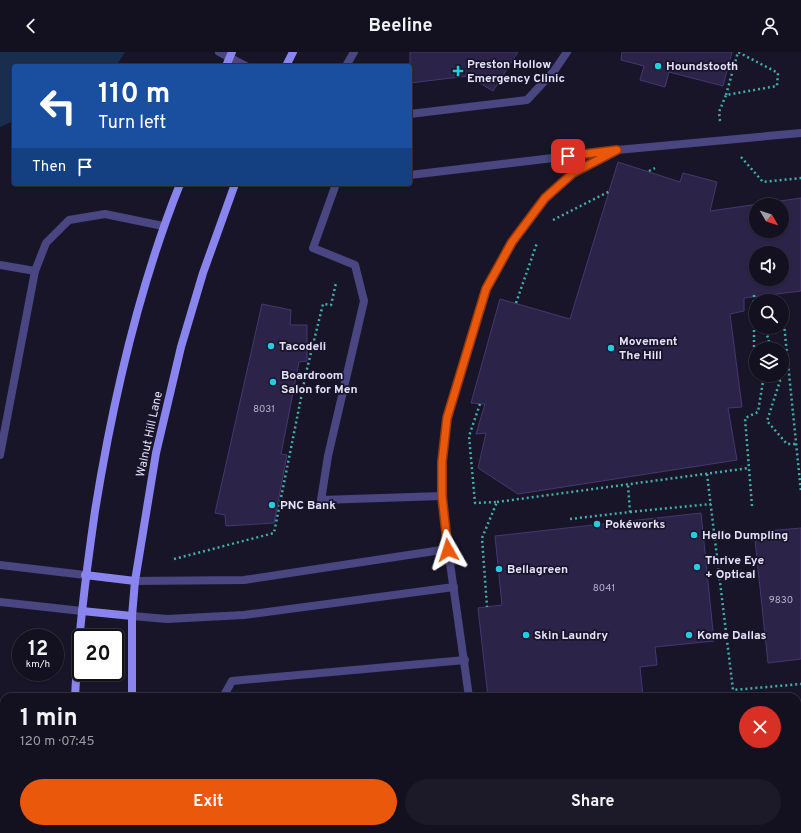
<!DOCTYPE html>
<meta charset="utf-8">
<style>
:root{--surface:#13101f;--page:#1c1928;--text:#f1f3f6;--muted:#9d9da4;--line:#32303d;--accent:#ea580c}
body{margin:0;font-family:Overpass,sans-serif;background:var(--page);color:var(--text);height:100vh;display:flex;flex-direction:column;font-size:15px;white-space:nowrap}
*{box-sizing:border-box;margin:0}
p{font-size:13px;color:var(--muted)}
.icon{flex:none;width:22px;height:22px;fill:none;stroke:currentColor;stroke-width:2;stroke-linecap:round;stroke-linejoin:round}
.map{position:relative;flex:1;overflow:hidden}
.drawer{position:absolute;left:0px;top:641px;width:801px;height:140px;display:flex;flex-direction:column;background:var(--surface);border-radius:12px 12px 0 0;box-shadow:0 1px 3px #0004,0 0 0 1px var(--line)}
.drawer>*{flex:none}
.hud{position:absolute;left:12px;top:12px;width:400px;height:122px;border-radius:4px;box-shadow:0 1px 3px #0004,0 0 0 1px var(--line);background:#1a4fa0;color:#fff;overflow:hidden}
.needle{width:26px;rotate:129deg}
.fabs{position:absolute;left:749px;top:146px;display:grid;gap:8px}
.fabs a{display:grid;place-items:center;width:40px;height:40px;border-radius:50%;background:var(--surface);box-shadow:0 1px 3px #0004,0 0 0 1px var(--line);font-size:20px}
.speed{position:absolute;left:12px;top:577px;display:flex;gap:8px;font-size:20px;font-weight:700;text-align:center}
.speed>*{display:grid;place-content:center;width:52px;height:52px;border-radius:50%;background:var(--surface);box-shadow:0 1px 3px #0004,0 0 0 1px var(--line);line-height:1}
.speed small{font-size:10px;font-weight:400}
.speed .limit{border:2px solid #111;border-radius:6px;background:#fff;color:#111}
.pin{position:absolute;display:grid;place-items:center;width:34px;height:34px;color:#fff;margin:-17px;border-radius:8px;box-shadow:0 2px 6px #0006}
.me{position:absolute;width:44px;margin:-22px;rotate:354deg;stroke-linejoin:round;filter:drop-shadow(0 0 3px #0008)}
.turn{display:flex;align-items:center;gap:14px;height:84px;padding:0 20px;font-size:18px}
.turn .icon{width:52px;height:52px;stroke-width:2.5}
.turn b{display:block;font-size:28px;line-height:34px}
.then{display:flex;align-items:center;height:38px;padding:0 20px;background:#0003;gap:8px;font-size:15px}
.round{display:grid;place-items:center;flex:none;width:42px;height:42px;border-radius:21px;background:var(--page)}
.headline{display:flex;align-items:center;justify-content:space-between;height:68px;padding:0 20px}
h1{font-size:24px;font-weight:700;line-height:30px}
.action{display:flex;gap:8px;margin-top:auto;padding:8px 20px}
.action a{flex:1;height:46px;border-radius:24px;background:var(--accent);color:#fff;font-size:16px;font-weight:700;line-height:46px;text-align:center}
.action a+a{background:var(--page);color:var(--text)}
header{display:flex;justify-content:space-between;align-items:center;height:52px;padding:0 20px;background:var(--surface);font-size:18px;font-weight:700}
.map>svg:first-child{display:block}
.water{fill:#192d4e}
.building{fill:#2b2348;stroke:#453870;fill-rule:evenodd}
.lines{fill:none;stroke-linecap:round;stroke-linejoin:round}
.path{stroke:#42aeaa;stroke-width:2.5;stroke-dasharray:2 3;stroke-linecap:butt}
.lane{stroke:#4a4682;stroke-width:8}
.street{stroke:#4a4682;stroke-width:8}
.secondary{stroke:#8a85ee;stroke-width:8}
.route-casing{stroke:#983908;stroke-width:10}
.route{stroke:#ea580c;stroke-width:7}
.poi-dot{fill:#26cae1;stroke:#191529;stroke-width:1.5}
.labels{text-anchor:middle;stroke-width:3.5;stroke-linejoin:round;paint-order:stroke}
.number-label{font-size:10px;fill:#b6b2ce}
.poi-label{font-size:12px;font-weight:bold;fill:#e4e1fb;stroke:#191529;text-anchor:start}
.street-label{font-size:12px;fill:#e4e1fb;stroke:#191529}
</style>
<header><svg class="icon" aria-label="back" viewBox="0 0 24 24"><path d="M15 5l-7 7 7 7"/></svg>Beeline<svg class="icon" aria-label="person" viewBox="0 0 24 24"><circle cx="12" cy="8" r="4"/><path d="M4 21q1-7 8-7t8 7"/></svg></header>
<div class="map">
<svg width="801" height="781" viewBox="0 0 801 781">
<rect width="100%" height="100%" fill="#191529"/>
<path class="water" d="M0 0H125L116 14H14V69L0 75Z"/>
<g class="building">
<path d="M410 0H518L493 39 468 24 410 31Z"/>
<path d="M622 0H732L723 34 669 20 665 35 640 28 644 14 621 8Z"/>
<path d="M618 110 680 130 683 121 717 130 710 159 801 146V239L744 246V259L730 262 742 355 728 356 737 408 518 442 478 416 486 381 476 382 485 352 471 351 500 247 570 267ZM756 153H782V179H756ZM756 201H782V227H756Z"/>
<path d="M262 252 291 258 290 273H307V309L299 310 281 402 287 403 274 471 226 474 225 463 215 461Z"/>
<path d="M701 461 714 589 655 595 657 613 640 615 643 645H488L478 556 502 553 495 484Z"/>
<path d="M801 476V607L768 611 755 488 767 479Z"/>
</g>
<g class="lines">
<g class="path">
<path d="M726 43 738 0"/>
<path d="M720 69 719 60 726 43 777 34 778 21 738 0"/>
<path d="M741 105 763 130 801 126"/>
<path d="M649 119 655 116"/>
<path d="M553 168 610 139"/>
<path d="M754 243V312L756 314"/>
<path d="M516 251 537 191"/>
<path d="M783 262 801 440"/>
<path d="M762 275 769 287 768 297"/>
<path d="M778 323 780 329 767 369 787 392H796"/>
<path d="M480 352 469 384 475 451 497 450 482 486 487 555"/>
<path d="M707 422 733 638 801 632"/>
<path d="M497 450 749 416"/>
<path d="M752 454 745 366 758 360 764 323"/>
<path d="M630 460 711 452"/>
<path d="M570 467 630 460 628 433"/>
<path d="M174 507 274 481 306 321 323 252 331 253 336 231"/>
<path d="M518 777 519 781"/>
<path d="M782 777 783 781"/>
</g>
<g class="lane">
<path d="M346 14 354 0"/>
<path d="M410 62 527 48 554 19 567 0"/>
<path d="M410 123 612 99"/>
<path d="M336 132 313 196 355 213 364 249 328 404 321 448 442 444"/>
<path d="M0 213 35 219"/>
<path d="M0 403 35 219 46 191 69 168 105 162 163 174"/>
<path d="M0 513 85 523"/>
<path d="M135 529 244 528 448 497"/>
<path d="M0 550 82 559"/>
<path d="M132 564 167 567 244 563 454 535"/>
<path d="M223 645 232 629 465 608"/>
<path d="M469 645 448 497 442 444V410L447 365 486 237 512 190 545 146 573 121 617 98 801 81"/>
<path d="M11 777 12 781"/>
<path d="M482 777V781"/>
<path d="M219 781V777"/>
</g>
<path class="street" d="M219 0 246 14"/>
<g class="secondary">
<path d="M226 14 232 0"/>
<path d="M286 14 293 0"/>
<path d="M85 523 135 529"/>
<path d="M82 559 132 564"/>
<path d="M75 645C78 582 86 521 95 459 113 347 138 237 180 132"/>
<path d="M132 645V564L135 529 156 401 181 295 203 221 235 132"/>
<path d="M78 777 79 781"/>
<path d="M133 777 134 781"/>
</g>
</g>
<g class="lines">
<defs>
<path id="route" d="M448 498 442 444V410L447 366 486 237 512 190 545 146 573 121 617 98 568 104"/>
</defs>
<use href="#route" class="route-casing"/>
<use href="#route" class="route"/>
</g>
<g class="poi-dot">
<circle cx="658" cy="14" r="4"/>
<path d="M456 13h4v4h4v4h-4v4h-4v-4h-4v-4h4z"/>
<circle cx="271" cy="294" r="4"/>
<circle cx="611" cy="296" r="4"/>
<circle cx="273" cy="330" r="4"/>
<circle cx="272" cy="453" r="4"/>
<circle cx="597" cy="472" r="4"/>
<circle cx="694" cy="483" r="4"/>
<circle cx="697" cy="515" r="4"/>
<circle cx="499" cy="517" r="4"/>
<circle cx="526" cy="583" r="4"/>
<circle cx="689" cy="583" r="4"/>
</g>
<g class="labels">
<g class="number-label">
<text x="264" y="360">8031</text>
<text x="604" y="539">8041</text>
<text x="781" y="551">9830</text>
</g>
<g class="poi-label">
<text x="467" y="16">Preston Hollow<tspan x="467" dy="14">Emergency Clinic</tspan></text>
<text x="666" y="18">Houndstooth</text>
<text x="619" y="293">Movement<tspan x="619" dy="14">The Hill</tspan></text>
<text x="279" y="298">Tacodeli</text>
<text x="281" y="327">Boardroom<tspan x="281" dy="14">Salon for Men</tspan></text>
<text x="280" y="457">PNC Bank</text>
<text x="605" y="476">Pokéworks</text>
<text x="702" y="487">Hello Dumpling</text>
<text x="705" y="512">Thrive Eye<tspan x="705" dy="14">+ Optical</tspan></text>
<text x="507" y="521">Bellagreen</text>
<text x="534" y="587">Skin Laundry</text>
<text x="697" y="587">Kome Dallas</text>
</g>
<g class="street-label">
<text transform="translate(149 382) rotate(-78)" y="4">Walnut Hill Lane</text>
</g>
</g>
</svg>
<div class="fabs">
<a><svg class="needle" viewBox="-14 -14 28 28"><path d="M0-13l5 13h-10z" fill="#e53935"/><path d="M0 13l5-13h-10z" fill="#9d9da4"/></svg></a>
<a><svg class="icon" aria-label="sound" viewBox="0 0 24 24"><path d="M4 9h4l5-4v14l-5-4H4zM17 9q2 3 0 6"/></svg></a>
<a><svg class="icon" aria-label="search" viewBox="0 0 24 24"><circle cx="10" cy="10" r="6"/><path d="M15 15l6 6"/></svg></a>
<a><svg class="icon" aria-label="layers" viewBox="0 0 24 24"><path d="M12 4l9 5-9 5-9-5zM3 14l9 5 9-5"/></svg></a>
</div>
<div class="speed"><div>12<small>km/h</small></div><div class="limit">20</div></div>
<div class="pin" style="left:568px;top:104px;background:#d93025"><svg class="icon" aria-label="arrive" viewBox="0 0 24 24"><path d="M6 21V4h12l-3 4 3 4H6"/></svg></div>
<svg class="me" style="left:448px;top:498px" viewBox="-20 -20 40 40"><path d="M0-17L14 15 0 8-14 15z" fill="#ea580c" stroke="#fff" stroke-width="4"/></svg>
<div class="hud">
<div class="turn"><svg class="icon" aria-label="left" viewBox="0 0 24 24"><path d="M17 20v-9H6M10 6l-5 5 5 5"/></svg><div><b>110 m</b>Turn left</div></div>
<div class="then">Then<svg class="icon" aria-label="arrive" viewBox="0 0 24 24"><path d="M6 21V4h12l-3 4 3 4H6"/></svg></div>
</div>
<section class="drawer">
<div class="headline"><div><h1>1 min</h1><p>120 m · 07:45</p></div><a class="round" style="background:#d93025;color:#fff"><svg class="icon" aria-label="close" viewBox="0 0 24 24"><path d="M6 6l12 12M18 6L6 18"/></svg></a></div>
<div class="action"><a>Exit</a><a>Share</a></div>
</section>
</div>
